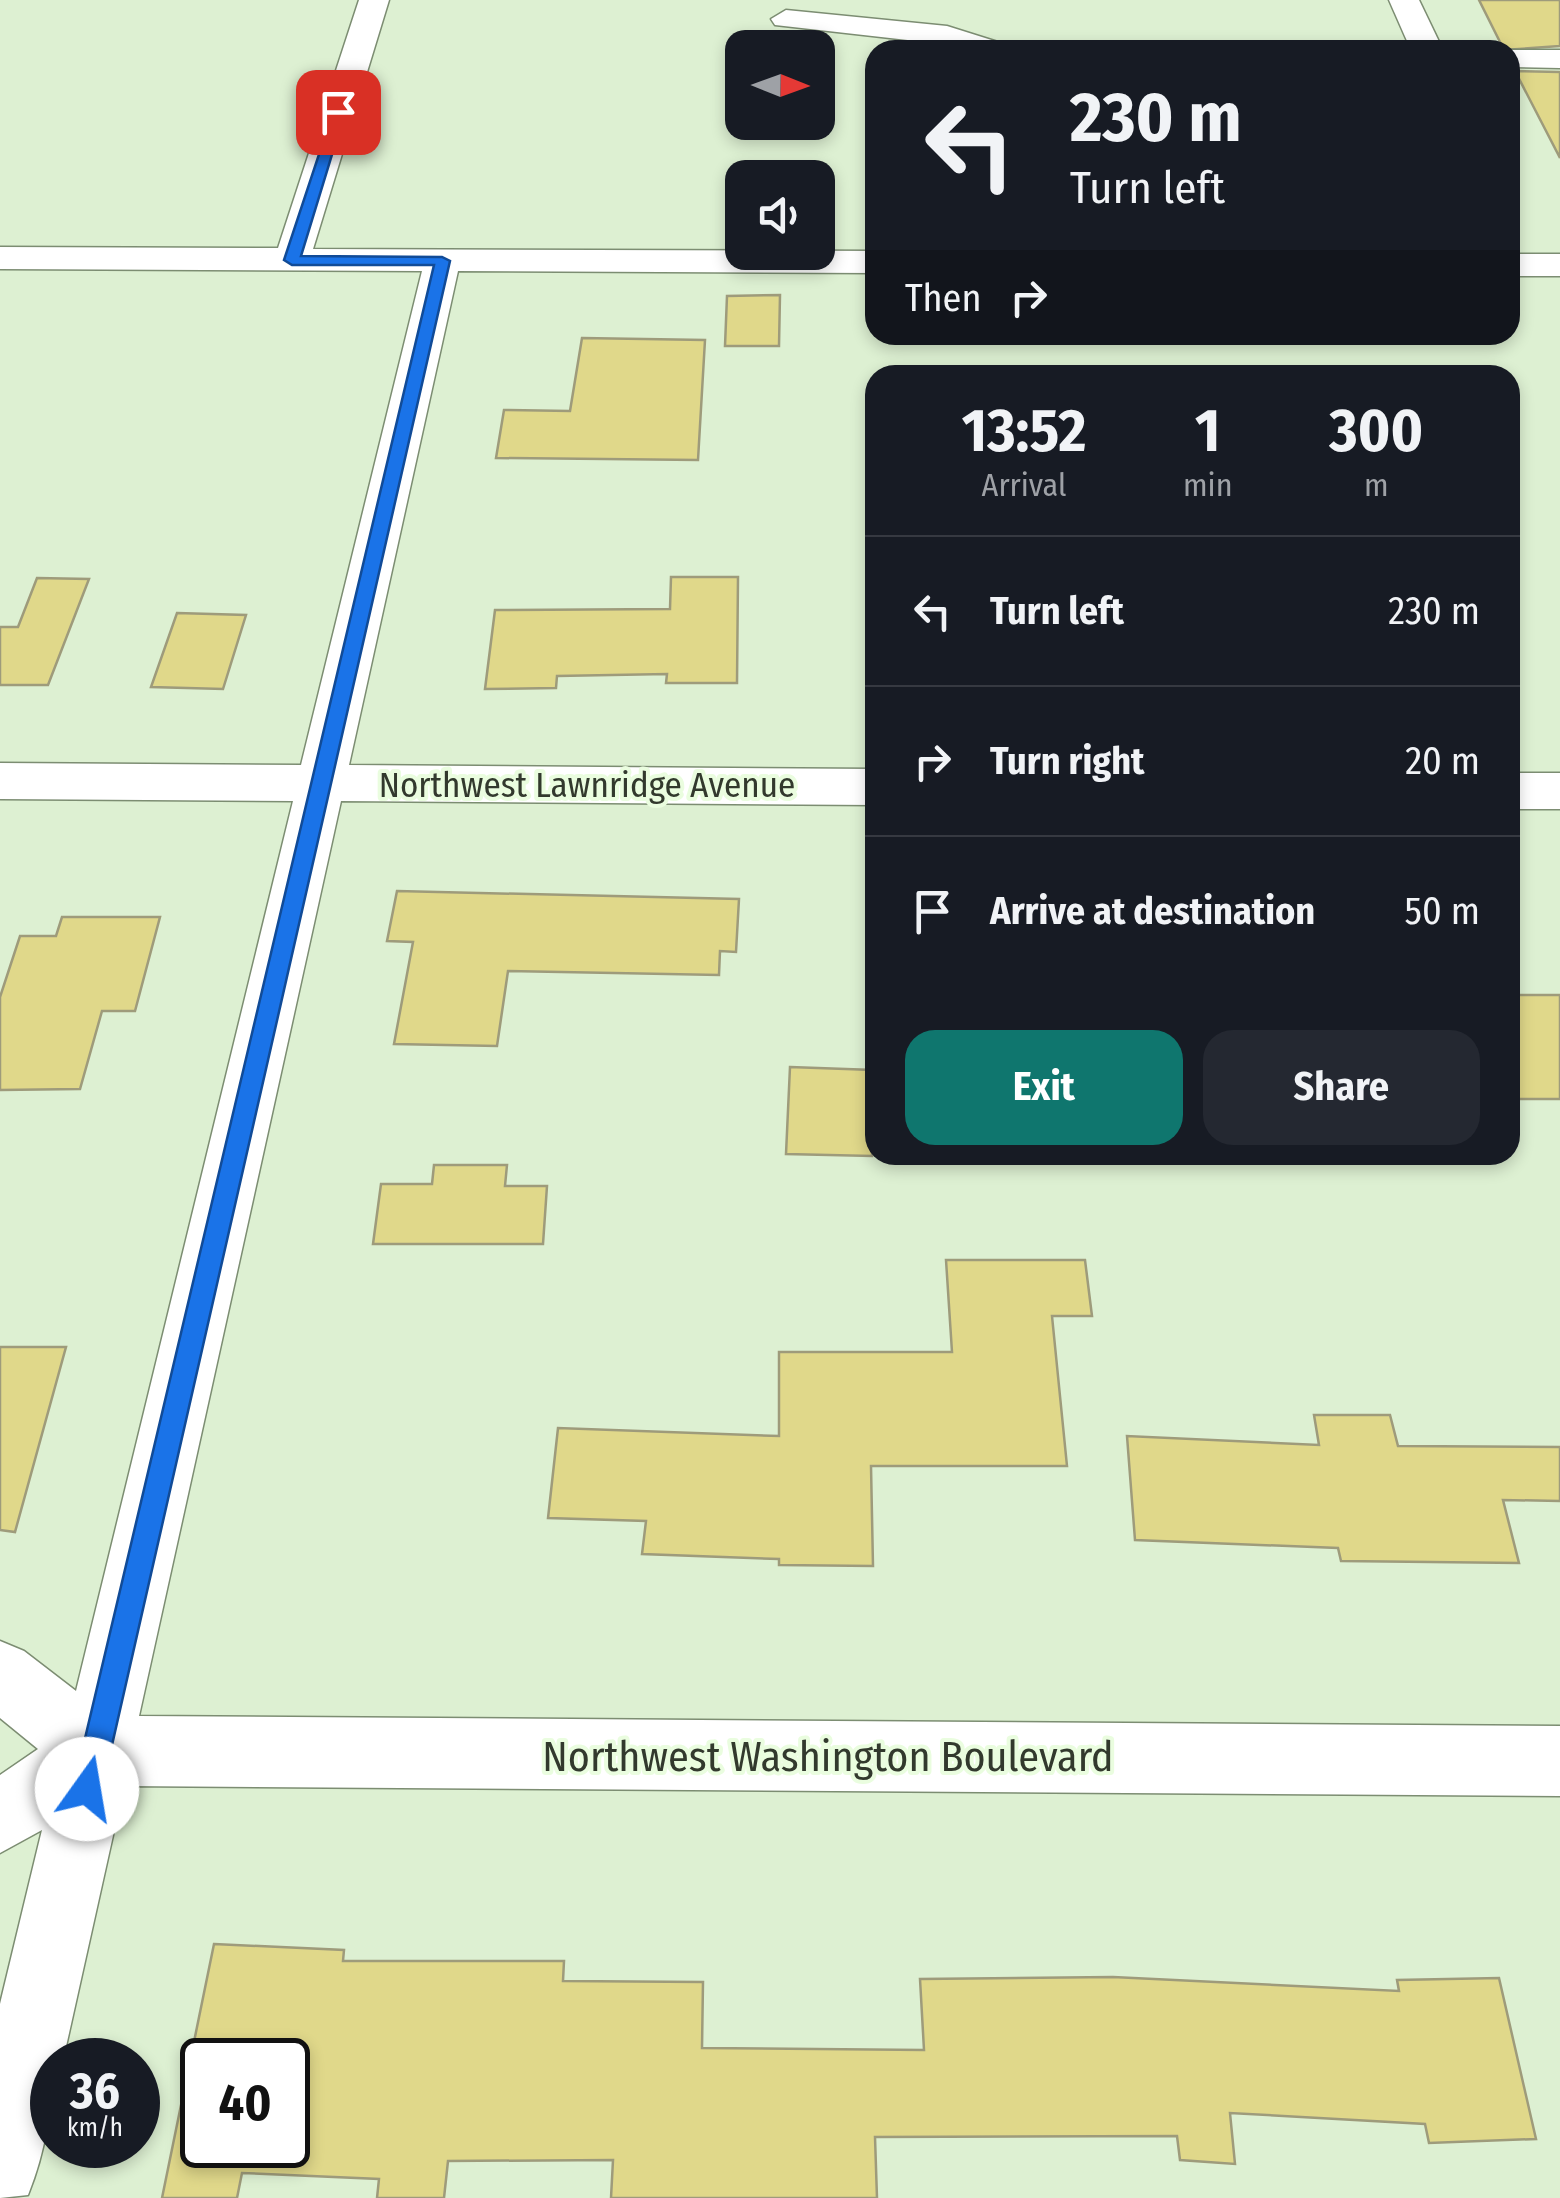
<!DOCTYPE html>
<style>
:root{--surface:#171b24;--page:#242831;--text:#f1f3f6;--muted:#9ea1a6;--line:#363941;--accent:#0f766e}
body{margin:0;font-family:"Fira Sans Condensed",sans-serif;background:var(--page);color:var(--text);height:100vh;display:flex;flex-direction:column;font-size:38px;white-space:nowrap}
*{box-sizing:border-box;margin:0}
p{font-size:32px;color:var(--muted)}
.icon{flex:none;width:55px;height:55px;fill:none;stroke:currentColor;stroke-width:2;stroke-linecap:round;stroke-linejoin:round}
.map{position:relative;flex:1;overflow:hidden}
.sheet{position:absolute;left:865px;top:365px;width:655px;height:800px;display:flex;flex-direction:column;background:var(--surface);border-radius:30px;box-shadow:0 5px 15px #0003}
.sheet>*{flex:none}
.top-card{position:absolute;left:865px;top:40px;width:655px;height:305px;border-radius:30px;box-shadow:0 5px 15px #0003;background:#171b24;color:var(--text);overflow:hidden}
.needle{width:65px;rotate:91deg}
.buttons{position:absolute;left:725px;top:30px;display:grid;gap:20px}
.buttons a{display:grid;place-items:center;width:110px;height:110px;border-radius:20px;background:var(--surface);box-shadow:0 5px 15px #0003;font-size:50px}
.speed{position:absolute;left:30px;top:2038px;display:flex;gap:20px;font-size:50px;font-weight:700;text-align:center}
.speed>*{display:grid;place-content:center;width:130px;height:130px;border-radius:50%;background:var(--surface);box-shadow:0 5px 15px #0003;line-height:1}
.speed small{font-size:25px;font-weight:400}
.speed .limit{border:5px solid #111;border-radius:15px;background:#fff;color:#111}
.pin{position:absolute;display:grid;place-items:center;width:85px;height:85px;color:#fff;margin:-42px;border-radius:20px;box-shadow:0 5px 15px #0006}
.me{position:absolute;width:110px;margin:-55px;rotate:13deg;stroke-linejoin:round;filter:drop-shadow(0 0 8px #0008)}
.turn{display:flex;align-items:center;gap:35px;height:210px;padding:0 40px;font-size:45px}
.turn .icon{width:130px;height:130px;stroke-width:2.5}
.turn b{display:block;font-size:70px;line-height:85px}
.then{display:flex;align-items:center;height:95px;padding:0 40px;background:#0003;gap:20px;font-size:38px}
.eta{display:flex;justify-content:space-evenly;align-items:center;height:170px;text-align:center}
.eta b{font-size:60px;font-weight:700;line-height:70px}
.button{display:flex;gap:20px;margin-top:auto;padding:20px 40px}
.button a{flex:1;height:115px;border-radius:30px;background:var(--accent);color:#fff;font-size:40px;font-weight:700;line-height:115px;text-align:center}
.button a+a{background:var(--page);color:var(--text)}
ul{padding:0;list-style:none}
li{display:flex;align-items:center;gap:30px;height:150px;padding:0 40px;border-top:2px solid var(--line)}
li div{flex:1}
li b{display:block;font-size:38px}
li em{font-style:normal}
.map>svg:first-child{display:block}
.building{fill:#e0d88a;stroke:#9e9b7b;stroke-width:2.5;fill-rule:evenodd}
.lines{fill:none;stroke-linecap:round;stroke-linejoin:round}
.minor-casing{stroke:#7c8d72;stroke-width:3}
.minor{fill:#fff;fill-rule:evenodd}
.route{fill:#1a73e8;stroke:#114b97;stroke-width:2.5}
.labels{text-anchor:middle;stroke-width:8;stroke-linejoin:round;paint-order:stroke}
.street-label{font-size:35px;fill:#32392d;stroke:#eafddf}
.near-street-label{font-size:42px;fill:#32392d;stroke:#eafddf}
</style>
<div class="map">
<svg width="1560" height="2198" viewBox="0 0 1560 2198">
<rect width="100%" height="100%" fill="#ddf0d2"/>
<g class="building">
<path d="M1479 0H1560V46L1504 50Z"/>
<path d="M1515 71 1560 72V158Z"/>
<path d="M780 295 779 346H725L727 296Z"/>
<path d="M582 338 705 340 698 460 496 458 504 410 570 411Z"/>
<path d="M671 577H738L737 683H666L667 674 557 676 556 688 485 689 495 610 670 609Z"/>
<path d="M37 578 89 579 48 685H0V627H18Z"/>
<path d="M177 613 246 615 223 689 151 687Z"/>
<path d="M397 891 739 899 736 952 720 951 719 975 508 971 497 1046 394 1044 413 942 387 941Z"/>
<path d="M62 917H160L135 1011H102L80 1089 0 1090V997L20 936H56Z"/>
<rect x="1510" y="995" width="50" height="104"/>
<path d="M790 1067 873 1070 872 1156 786 1154Z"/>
<path d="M434 1165H507L505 1186H547L543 1244H373L381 1184H432Z"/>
<path d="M946 1260H1085L1092 1316H1052L1067 1466H871L873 1566 779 1565V1559L642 1554 646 1521 548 1518 558 1428 779 1436V1352H952Z"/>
<path d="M0 1347H66L15 1532 0 1530Z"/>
<path d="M1314 1415H1390L1398 1446 1560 1447V1501L1503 1500 1519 1563 1341 1561 1338 1548 1135 1540 1127 1436 1319 1445Z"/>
<path d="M214 1944 344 1950 343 1961H564L563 1981 703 1982 702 2048 924 2050 920 1979 1113 1977 1399 1991 1397 1980 1499 1978 1536 2139 1429 2143 1425 2124 1230 2113 1235 2164 1180 2160 1177 2136 875 2137 877 2198H611L613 2160 448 2161 444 2198H377L379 2179 242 2173 237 2198H162ZM202 2060H288V2145H202Z"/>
</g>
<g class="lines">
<defs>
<g id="minor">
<path d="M359 0H389L313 249 875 251V273L458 271 349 765 875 769V805L341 801 139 1716 1560 1726V1796L124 1786 63 2060H52C52 2108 46 2150 28 2195L0 2198V2004L42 1830 0 1853V1775L38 1749 0 1718V1641L24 1651 76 1691 293 801 0 799V763L301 765 422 271 0 269V247L278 248Z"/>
<path d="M1389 0H1419L1443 50H1411Z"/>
<path d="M786 10 947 26 1001 43 1006 50H960L943 44 775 25 771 19Z"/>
<path d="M1504 50H1560V68L1510 67V50Z"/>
<rect x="1510" y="254" width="50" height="22"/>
<rect x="1510" y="773" width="50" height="36"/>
</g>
</defs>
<use href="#minor" class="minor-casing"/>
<use href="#minor" class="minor"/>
</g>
<path class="route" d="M334 109 345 112 301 256 442 257 450 261 102 1789 98 1800 87 1804 77 1800 73 1789 434 265H292L284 260Z"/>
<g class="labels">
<g class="street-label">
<text x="587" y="797">Northwest Lawnridge Avenue</text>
</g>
<g class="near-street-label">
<text x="828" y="1771">Northwest Washington Boulevard</text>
</g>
</g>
</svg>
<div class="buttons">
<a><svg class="needle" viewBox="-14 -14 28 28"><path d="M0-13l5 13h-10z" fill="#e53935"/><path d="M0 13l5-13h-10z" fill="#9ea1a6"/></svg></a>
<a><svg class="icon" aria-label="sound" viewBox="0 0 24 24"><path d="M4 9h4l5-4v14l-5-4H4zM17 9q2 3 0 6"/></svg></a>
</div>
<div class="speed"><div>36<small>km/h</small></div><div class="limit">40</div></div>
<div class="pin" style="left:338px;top:112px;background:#d93025"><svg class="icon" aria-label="arrive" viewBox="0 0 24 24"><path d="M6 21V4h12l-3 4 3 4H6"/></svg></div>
<svg class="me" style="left:87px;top:1789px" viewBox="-20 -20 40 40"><circle r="19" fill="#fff"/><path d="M0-13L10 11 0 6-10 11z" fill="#1a73e8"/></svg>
<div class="top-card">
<div class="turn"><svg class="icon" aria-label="left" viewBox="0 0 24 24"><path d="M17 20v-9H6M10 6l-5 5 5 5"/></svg><div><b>230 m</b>Turn left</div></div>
<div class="then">Then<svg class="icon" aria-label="right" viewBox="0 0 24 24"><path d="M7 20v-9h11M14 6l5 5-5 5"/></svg></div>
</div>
<section class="sheet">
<div class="eta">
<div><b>13:52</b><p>Arrival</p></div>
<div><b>1</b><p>min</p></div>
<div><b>300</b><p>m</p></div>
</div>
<ul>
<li><svg class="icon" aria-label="left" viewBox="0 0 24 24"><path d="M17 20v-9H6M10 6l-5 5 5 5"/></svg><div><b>Turn left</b></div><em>230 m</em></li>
<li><svg class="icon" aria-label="right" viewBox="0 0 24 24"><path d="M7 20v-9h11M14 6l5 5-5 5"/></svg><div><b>Turn right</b></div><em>20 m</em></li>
<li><svg class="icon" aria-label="arrive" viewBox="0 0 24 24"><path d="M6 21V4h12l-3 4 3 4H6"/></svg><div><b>Arrive at destination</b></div><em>50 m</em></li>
</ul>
<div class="button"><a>Exit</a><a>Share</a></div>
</section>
</div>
